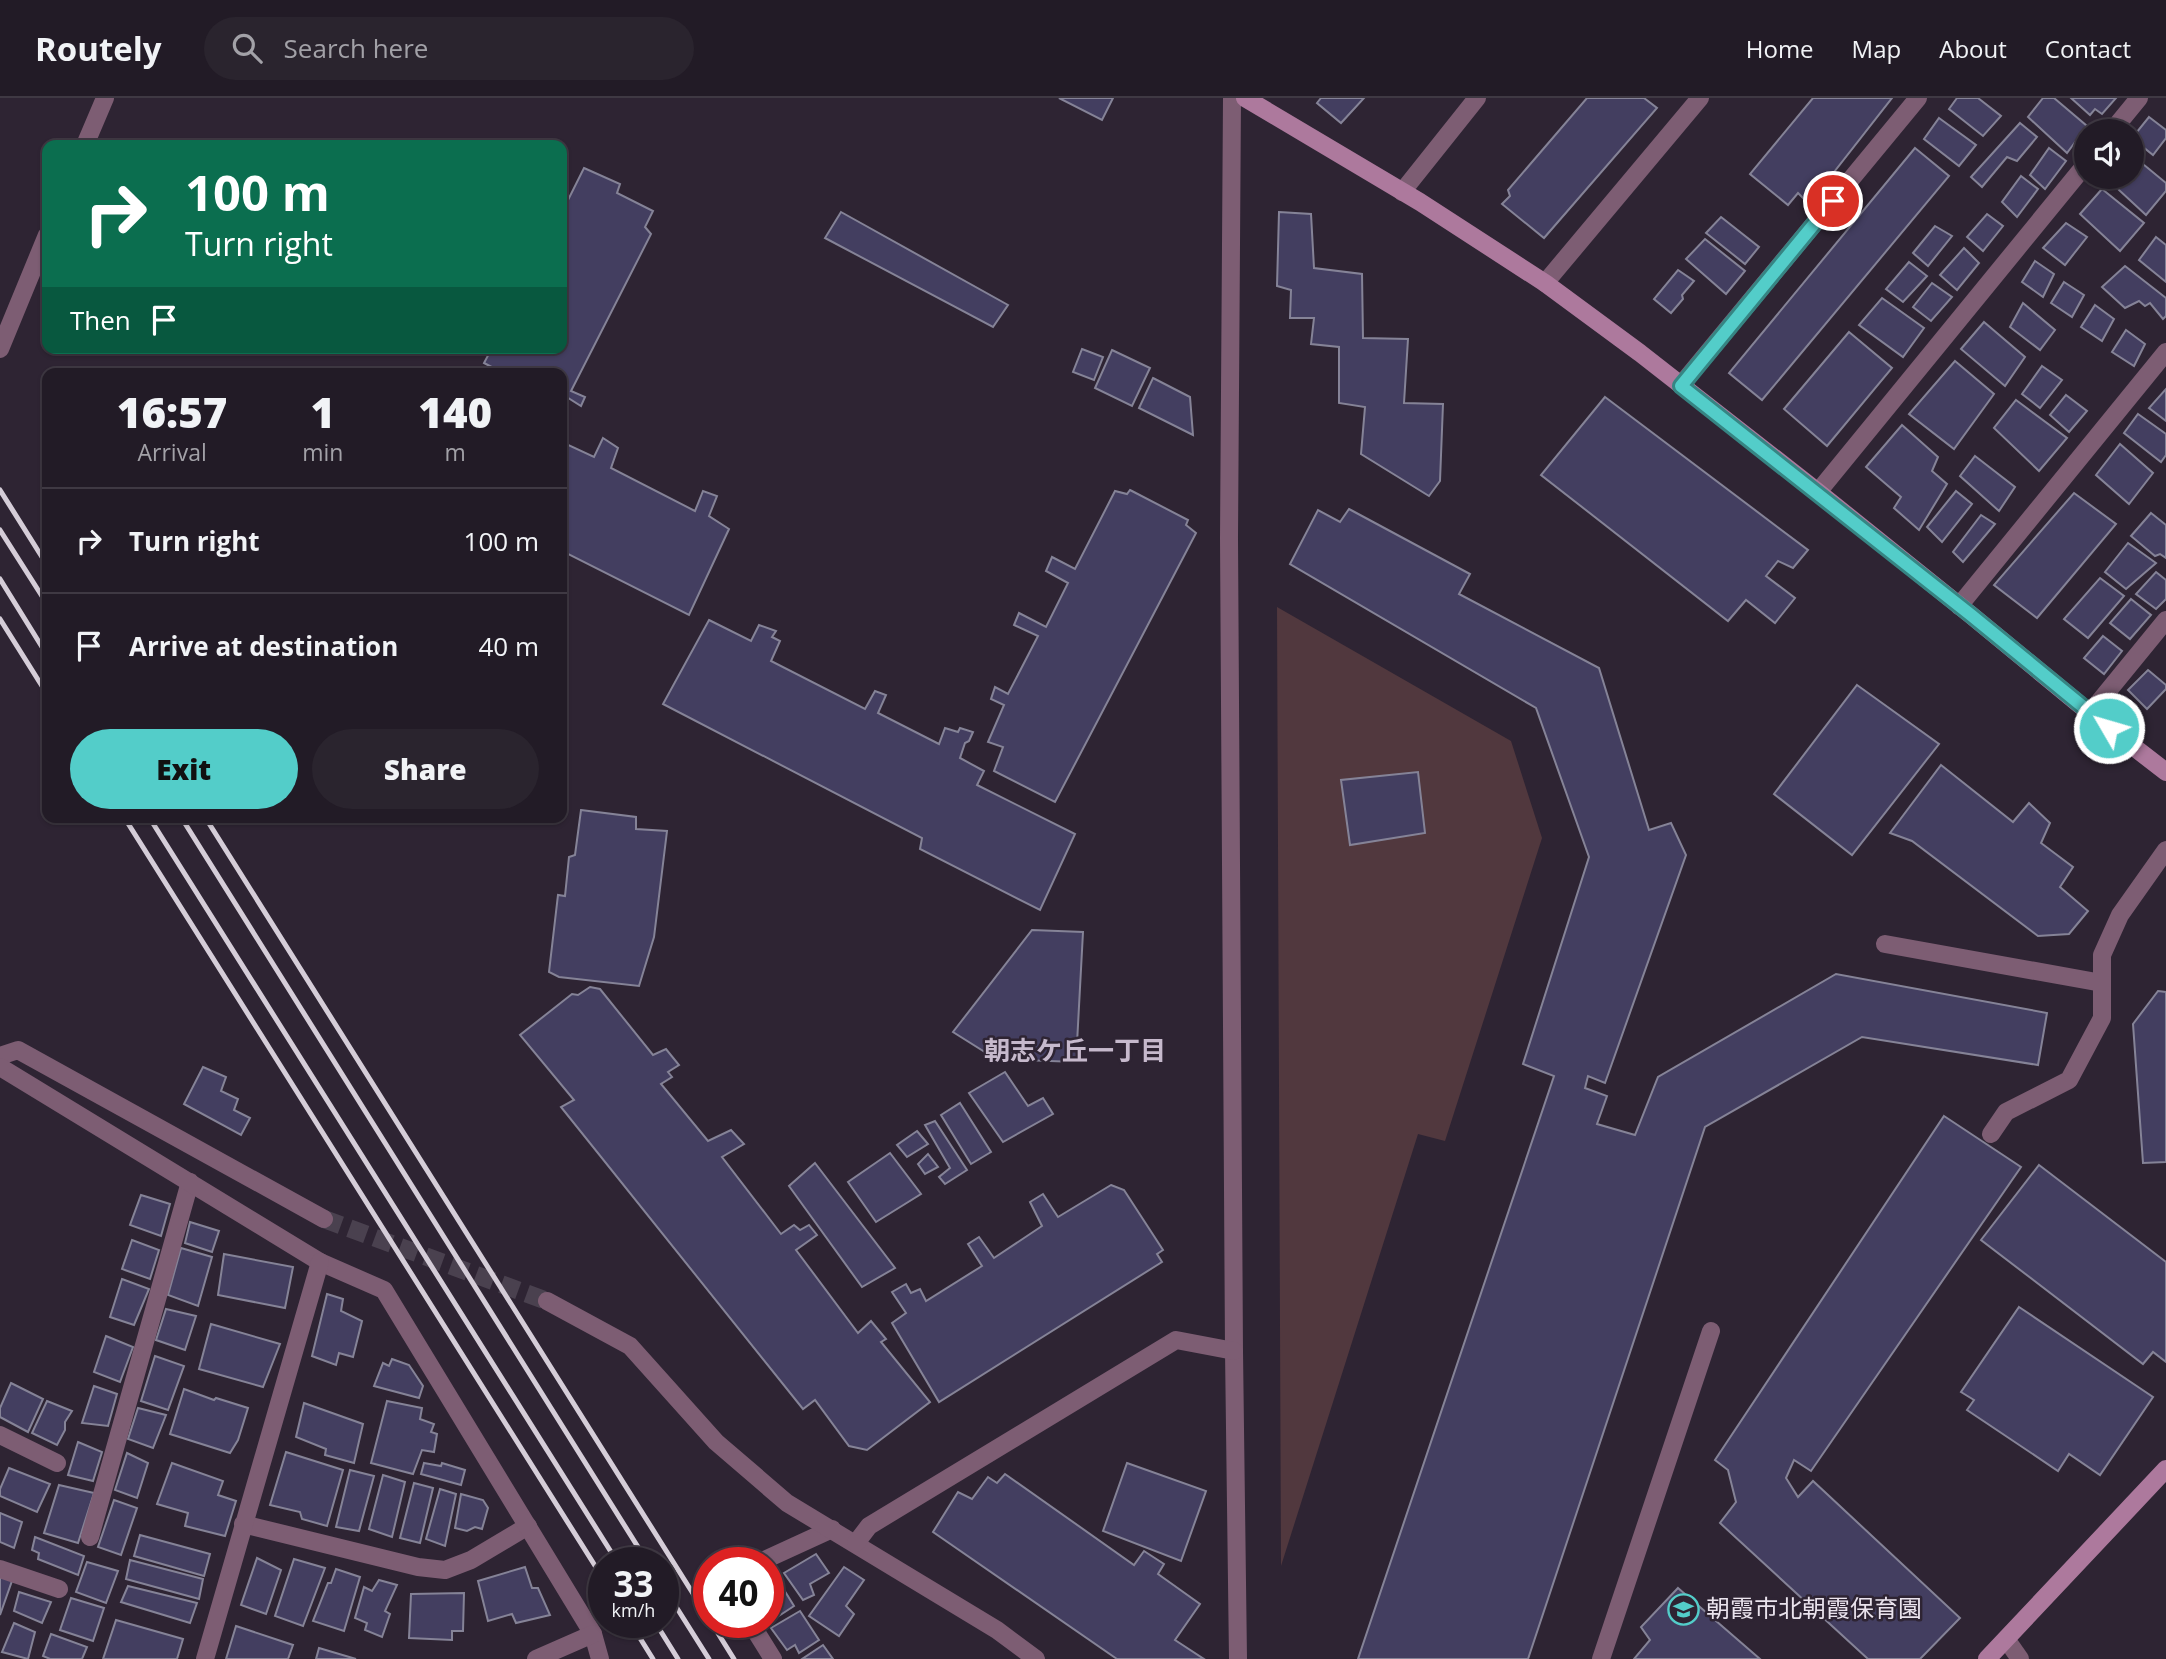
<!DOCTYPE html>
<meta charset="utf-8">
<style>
:root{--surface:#221b26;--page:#2a242e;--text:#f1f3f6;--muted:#a2a1a7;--line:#3f3943;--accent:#53cdc9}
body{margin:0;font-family:"Open Sans","Noto Sans JP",sans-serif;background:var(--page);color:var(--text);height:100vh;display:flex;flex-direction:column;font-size:26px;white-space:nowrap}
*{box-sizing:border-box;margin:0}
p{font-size:23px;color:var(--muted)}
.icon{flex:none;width:38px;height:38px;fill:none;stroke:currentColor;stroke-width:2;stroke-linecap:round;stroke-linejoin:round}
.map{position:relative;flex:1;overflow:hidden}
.drawer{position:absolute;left:42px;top:270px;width:525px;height:455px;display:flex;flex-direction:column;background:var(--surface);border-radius:14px;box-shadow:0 2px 5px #0004,0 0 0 2px var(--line)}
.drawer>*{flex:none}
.guide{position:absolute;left:42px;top:42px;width:525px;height:214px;border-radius:14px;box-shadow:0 2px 5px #0004,0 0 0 2px var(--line);background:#0b6e4f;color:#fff;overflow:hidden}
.controls{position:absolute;left:2074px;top:21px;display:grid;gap:14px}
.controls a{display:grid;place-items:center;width:70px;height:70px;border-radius:50%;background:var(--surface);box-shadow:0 2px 5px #0004,0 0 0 2px var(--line);font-size:35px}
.speed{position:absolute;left:588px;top:1449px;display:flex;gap:14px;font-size:35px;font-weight:700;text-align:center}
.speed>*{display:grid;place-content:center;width:91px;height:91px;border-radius:50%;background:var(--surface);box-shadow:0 2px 5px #0004,0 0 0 2px var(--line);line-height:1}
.speed small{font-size:18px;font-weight:400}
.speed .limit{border:10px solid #d22;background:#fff;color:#111}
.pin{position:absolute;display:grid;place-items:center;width:60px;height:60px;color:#fff;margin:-30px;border:4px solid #fff;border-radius:50%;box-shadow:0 2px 7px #0007}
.me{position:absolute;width:77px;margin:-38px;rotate:308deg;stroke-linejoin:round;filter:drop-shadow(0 0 5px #0008)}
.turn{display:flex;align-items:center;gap:24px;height:147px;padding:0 28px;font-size:32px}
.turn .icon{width:91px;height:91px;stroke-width:2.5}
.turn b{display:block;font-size:49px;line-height:60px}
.then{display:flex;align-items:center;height:66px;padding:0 28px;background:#0003;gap:14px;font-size:26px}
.eta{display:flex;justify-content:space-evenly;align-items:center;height:119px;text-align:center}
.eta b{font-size:42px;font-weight:800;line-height:49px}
.button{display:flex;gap:14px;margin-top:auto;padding:14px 28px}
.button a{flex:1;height:80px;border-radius:42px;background:var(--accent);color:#111;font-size:28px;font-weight:800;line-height:80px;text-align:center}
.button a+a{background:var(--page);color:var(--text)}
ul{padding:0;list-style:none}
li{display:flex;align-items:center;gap:21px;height:105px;padding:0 28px;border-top:2px solid var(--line)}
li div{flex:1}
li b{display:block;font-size:26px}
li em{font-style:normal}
header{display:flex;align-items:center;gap:42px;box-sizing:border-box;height:98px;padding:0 35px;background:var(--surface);border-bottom:2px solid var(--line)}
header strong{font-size:33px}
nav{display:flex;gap:38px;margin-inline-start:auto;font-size:24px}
.search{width:490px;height:63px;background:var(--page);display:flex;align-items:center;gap:18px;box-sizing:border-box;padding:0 24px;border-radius:38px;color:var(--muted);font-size:26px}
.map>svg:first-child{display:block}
.green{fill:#51383e}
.building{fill:#433e60;stroke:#858397;stroke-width:2}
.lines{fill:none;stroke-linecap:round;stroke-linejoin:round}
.street-tunnel{stroke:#4a414f;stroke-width:18;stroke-dasharray:18 9;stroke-linecap:butt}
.lane{stroke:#7d5d73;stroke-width:18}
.street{stroke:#7d5d73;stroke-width:18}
.secondary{stroke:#ad799d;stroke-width:18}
.rail{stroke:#d5cdd8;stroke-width:5}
.route-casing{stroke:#368583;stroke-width:18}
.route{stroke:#53cdc9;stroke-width:12}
.labels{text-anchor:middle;stroke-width:5;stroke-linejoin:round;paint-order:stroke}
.poi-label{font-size:24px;fill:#eae3ed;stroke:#2e2433;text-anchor:start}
.neighbourhood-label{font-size:26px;font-weight:bold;fill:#c6b9cc;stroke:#2e2433}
</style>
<header>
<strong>Routely</strong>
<div class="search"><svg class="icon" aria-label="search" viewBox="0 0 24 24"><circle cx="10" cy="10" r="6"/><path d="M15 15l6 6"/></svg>Search here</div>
<nav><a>Home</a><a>Map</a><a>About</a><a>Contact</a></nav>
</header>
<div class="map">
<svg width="2166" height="1561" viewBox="0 0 2166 1561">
<rect width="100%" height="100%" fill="#2e2433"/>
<path class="green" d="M1277 509 1511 643 1542 740 1445 1043 1418 1036 1281 1468Z"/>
<g class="building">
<path d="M1059 0H1113L1102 22Z"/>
<path d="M1321 0H1364L1341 25 1317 5Z"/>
<path d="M1587 0H1644L1657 10 1544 140 1502 106 1510 98 1508 92Z"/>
<path d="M1813 0H1892L1809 106 1798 95 1788 107 1750 76Z"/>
<path d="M1957 0H1978L2001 18 1983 38 1949 11Z"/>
<path d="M2043 0H2054L2087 28 2067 55 2028 19Z"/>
<path d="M2071 0H2116L2102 16 2095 11 2090 17Z"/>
<path d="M2149 19 2166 32V40L2153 57 2132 40Z"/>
<path d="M1939 20 1976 47 1959 68 1924 41Z"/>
<path d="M2020 25 2037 39 2017 63 2007 59 1982 89 1971 79Z"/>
<path d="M1915 50 1949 78 1762 302 1729 275Z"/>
<path d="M2049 50 2066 63 2045 91 2030 77Z"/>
<path d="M2132 57 2166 85V93L2146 117 2106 80 2132 79Z"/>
<path d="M584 70 620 86 617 95 653 113 645 129 651 136 571 293 585 299 581 308 562 296V275H503L484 265 492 250H562V114Z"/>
<path d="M2021 78 2038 91 2017 119 2002 104Z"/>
<path d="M2102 91 2144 125 2120 153 2080 116Z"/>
<path d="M841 114 1008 207 993 229 825 140Z"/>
<path d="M1279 114 1311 116 1314 170 1362 176 1363 240 1408 241 1404 305 1443 306 1440 383 1429 398 1361 356 1365 309 1339 305V249L1311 246 1314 220H1290L1291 192 1277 188Z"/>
<path d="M1987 116 2003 128 1983 153 1967 139Z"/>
<path d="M1721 119 1759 149 1745 166 1706 135Z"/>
<path d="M2066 125 2087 139 2065 167 2043 150Z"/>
<path d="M1935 128 1952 138 1928 168 1913 155Z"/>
<path d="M2156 139 2166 147V184L2139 162Z"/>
<path d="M1705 141 1745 173 1726 196 1686 161Z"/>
<path d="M1964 150 1979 165 1957 192 1940 177Z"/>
<path d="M2035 163 2054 176 2043 199 2022 184Z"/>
<path d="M1909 164 1927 178 1903 204 1886 191Z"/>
<path d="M2125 168 2166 200V218L2163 221 2150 205 2145 208 2139 203 2125 210 2102 189Z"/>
<path d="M1678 172 1694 183 1682 197 1683 201 1671 215 1654 201Z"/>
<path d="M2064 184 2084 197 2072 219 2051 205Z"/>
<path d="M1932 185 1952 199 1931 223 1913 209Z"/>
<path d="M1882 200 1924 230 1903 259 1859 227Z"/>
<path d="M2023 205 2055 232 2040 252 2010 229Z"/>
<path d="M2095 207 2114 221 2102 243 2081 229Z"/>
<path d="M1984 224 2025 259 2005 288 1961 251Z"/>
<path d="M2126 232 2145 246 2134 268 2112 254Z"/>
<path d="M1849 234 1892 270 1827 348 1784 311Z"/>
<path d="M1082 251 1103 259 1094 282 1073 274Z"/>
<path d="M1112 252 1150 270 1132 308 1095 290Z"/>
<path d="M1955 263 1994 296 1954 351 1909 316Z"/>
<path d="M2042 268 2062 282 2040 310 2022 296Z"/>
<path d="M1153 280 1190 299 1193 337 1139 310Z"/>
<path d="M2166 291V323L2149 310Z"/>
<path d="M2066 297 2087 313 2069 334 2050 317Z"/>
<path d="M1605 299 1808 452 1793 470 1778 463 1766 478 1795 500 1775 525 1746 502 1728 523 1541 377Z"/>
<path d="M2016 302 2067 340 2039 373 1994 330Z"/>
<path d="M2138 316 2166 336V357L2161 364 2124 335Z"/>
<path d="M1902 327 1938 359 1932 373 1947 386 1919 432 1894 410 1901 399 1866 369Z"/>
<path d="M603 340 618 350 611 370 695 413 703 393 717 398 709 418 729 431 689 517 562 453V344L594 359Z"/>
<path d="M2120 346 2153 375 2129 406 2096 377Z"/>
<path d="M1975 358 2015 389 1999 413 1960 378Z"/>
<path d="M1130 392 1188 422 1186 427 1196 435 1055 704 994 673 1003 649 988 644 1004 607 991 601 995 589 1008 596 1038 538 1014 527 1019 515 1046 529 1068 485 1046 473 1052 459 1075 471 1115 393 1127 396Z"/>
<path d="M1956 393 1972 406 1942 444 1927 429Z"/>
<path d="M2074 395 2116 426 2037 520 1994 487Z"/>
<path d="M1349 411 1470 476 1459 496 1599 570 1649 732 1671 725 1686 757 1605 985 1588 978 1585 990 1607 998 1597 1026 1635 1037 1658 979 1836 876 2047 915 2038 967 1862 939 1705 1029 1528 1561H1358L1554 978 1523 966 1589 759 1536 610 1290 466 1318 412 1340 424Z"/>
<path d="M2151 415 2166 427V460L2160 456 2155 458 2131 438Z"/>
<path d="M1981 417 1995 426 1963 464 1953 454Z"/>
<path d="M2128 445 2156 465 2126 491 2105 474Z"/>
<path d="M2156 474 2166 482V501L2156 511 2136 496Z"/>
<path d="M2100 480 2124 498 2088 540 2064 521Z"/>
<path d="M2131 501 2151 517 2130 541 2110 525Z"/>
<path d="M709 522 751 543 759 527 776 533 772 539 780 543 771 563 865 611 875 593 886 597 878 615 939 646 945 630 958 634 960 630 973 634 969 643 965 645 960 660 984 673 977 687 1075 736 1040 812 920 751 922 740 663 606Z"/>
<path d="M2103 538 2122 553 2104 576 2084 560Z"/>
<path d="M2148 572 2166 587V591L2147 611 2128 592Z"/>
<path d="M1857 587 1939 646 1852 757 1774 696Z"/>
<path d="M1941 667 2013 724 2029 705 2050 725 2041 745 2073 769 2060 789 2088 813 2069 836 2038 838 1912 743 1890 735Z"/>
<path d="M1418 674 1425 735 1350 747 1341 682Z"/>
<path d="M581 712 636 719V731L667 733 654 839 639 888 559 879 549 874 558 797 565 798 569 759 575 757Z"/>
<path d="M1032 832 1083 834 1076 964 996 961 953 934Z"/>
<path d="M590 889 600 891 653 957 666 951 679 967 668 974 672 979 661 986 708 1043 731 1032 744 1046 722 1059 781 1136 794 1127 800 1132 809 1127 817 1137 796 1152 858 1235 871 1223 886 1241 881 1244 930 1304 867 1352 849 1348 815 1302 803 1311 561 1009 574 1002 520 937 572 896 578 897Z"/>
<path d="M2158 893 2166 894V1064L2143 1065 2133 926Z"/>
<path d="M203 969 226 979 221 993 238 1001 234 1012 250 1020 241 1037 184 1006Z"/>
<path d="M1005 974 1028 1008 1043 1000 1053 1016 1003 1044 969 995Z"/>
<path d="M960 1005 991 1054 971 1066 941 1017Z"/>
<path d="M1944 1018 2021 1069 1811 1373 1794 1362 1786 1380 1798 1399 1813 1383 1960 1520 1920 1561H1868L1720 1425 1736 1404 1728 1372 1715 1362Z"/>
<path d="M935 1023 967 1072 945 1086 939 1079 950 1070 925 1027Z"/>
<path d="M917 1033 928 1046 907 1059 897 1047Z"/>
<path d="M890 1055 921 1096 876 1124 848 1084Z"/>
<path d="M928 1056 938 1069 925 1076 918 1066Z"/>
<path d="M815 1065 895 1170 862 1189 789 1088Z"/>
<path d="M2039 1067 2166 1164V1264L2153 1254 2143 1266 1981 1142Z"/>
<path d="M1111 1087 1124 1092 1163 1152 1157 1156 1162 1164 939 1304 892 1225 906 1215 892 1194 906 1186 911 1195 920 1191 926 1203 982 1168 968 1146 979 1139 994 1160 1042 1128 1030 1104 1043 1096 1058 1119Z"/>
<path d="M141 1097 170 1106 161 1138 130 1127Z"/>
<path d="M190 1124 219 1133 212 1154 185 1145Z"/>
<path d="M132 1142 159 1152 150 1181 122 1171Z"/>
<path d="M181 1150 212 1159 198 1208 168 1197Z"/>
<path d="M224 1156 293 1169 285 1210 218 1197Z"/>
<path d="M122 1181 149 1191 134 1227 110 1219Z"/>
<path d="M327 1196 343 1201 341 1213 362 1223 353 1259 339 1255 336 1267 312 1258Z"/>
<path d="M2019 1209 2153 1299 2100 1377 2069 1356 2058 1373 1967 1312 1974 1302 1961 1294Z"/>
<path d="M166 1211 196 1218 185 1252 156 1242Z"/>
<path d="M211 1226 280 1246 263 1289 199 1271Z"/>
<path d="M106 1238 133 1249 120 1284 94 1274Z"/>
<path d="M155 1258 184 1268 168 1312 141 1303Z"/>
<path d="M392 1261 409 1267 423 1288 419 1300 374 1288 383 1265 389 1268Z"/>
<path d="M11 1285 43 1301 28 1334 0 1319V1310Z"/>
<path d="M94 1288 117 1296 108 1328 82 1325Z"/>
<path d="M184 1291 214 1302 216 1300 248 1310 238 1342 230 1355 170 1336Z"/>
<path d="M47 1303 72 1313 65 1324V1332L57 1347 32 1335Z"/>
<path d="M387 1303 422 1310 420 1321 434 1326 431 1334 437 1336 434 1354 422 1352 413 1376 371 1365Z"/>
<path d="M304 1305 363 1326 354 1365 325 1357 326 1351 296 1339Z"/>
<path d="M138 1310 166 1317 153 1350 128 1341Z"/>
<path d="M78 1344 102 1354 93 1383 68 1377Z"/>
<path d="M286 1354 343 1372 327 1428 302 1421 300 1414 270 1407Z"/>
<path d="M127 1355 148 1365 137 1400 115 1392Z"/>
<path d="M172 1365 223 1383 218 1397 236 1403 225 1438 185 1428 188 1415 157 1406Z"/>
<path d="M424 1365 441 1368 442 1365 465 1372 461 1387 421 1376Z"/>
<path d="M1127 1365 1206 1393 1181 1463 1103 1433Z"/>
<path d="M9 1370 50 1386 37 1414 0 1398V1391Z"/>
<path d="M350 1372 374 1378 359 1433 336 1429Z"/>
<path d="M1005 1376 1134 1467 1144 1453 1164 1466 1158 1476 1200 1506 1175 1542 1204 1561H1117L933 1434 958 1394 972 1401 988 1379 997 1385Z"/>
<path d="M383 1377 405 1384 392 1439 369 1431Z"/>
<path d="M414 1385 433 1390 420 1445 400 1440Z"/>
<path d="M59 1387 94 1395 78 1445 44 1435Z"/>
<path d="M440 1391 456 1396 445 1448 426 1441Z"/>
<path d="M461 1396 483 1402 488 1410 482 1431 475 1429 467 1433 455 1430Z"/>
<path d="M114 1402 137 1410 121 1457 98 1449Z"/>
<path d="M0 1415 22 1424 14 1450 0 1444Z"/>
<path d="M140 1437 210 1456 204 1478 134 1458Z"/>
<path d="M35 1439 84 1458 78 1477 38 1461 39 1455 32 1452Z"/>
<path d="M816 1456 829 1475 810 1486 814 1497 803 1502 784 1475Z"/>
<path d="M257 1460 281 1472 266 1516 241 1507Z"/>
<path d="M294 1461 325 1470 303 1528 275 1518Z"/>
<path d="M130 1462 203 1481 199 1501 126 1481Z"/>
<path d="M87 1464 118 1473 106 1505 76 1494Z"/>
<path d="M525 1469 532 1490H538L550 1517 516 1525 512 1516 488 1523 478 1483Z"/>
<path d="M844 1469 864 1482 846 1508 854 1516 839 1538 809 1518Z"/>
<path d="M336 1471 360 1479 344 1533 313 1523 328 1485H331Z"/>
<path d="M0 1475 13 1480 0 1517Z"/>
<path d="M379 1482 397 1487 385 1513 390 1516 382 1539 365 1532 367 1525 355 1520 364 1489 372 1493Z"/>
<path d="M778 1482 794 1508 768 1525V1488Z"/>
<path d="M128 1488 197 1505 190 1525 121 1504Z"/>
<path d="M1678 1490 1760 1561H1634L1650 1542 1641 1529Z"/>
<path d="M19 1494 51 1504 42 1525 14 1513Z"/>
<path d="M464 1495 463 1533H452V1542L409 1540 411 1496Z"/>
<path d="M71 1500 104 1510 93 1543 60 1532Z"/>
<path d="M800 1513 819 1542 799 1555 795 1547 787 1552 771 1530Z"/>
<path d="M116 1522 183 1541 177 1561H103Z"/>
<path d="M14 1525 35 1534 28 1561 2 1554Z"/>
<path d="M236 1528 293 1547 288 1561H226Z"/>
<path d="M51 1536 87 1549 82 1561H50L43 1558Z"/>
<path d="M823 1547 833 1561H802Z"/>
<path d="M319 1550 356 1561H316Z"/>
</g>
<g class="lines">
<path class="street-tunnel" d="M324 1121 547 1203"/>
<g class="lane">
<path d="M2112 33 2139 0"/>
<path d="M1545 185 1700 0"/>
<path d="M1681 287 1918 0"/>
<path d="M1818 394 2086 66"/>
<path d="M1885 846 2102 885"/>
<path d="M1991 1036 2006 1014 2069 982 2102 920V857L2120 817 2166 752"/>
<path d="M0 1337 57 1365"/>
<path d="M243 1426 418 1469 445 1472 471 1462 528 1428"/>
<path d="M90 1439 190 1084"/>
<path d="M758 1465 832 1431"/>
<path d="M0 1471 59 1491"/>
<path d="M750 1524 773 1561"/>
<path d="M1601 1561 1711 1233"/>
</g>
<g class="street">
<path d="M1232 0 1229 440 1234 1253 1238 1561"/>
<path d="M85 47 105 0"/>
<path d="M1402 94 1477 0"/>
<path d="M0 251 47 137"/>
<path d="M1959 508 2166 254"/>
<path d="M2090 615 2166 522"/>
<path d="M0 958 18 952 324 1121"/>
<path d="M0 969 320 1164 384 1192 593 1536 600 1561"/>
<path d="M547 1203 630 1248 716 1344 787 1405 997 1532 1036 1561"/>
<path d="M856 1445 869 1428 1176 1242 1234 1253"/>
<path d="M2006 1541 2020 1561"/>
<path d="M205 1561 320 1164"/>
<path d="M536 1561 593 1536"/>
</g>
<g class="secondary">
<path d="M1245 0 1420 104 1545 185 1640 255 1818 394 1971 517 2090 615 2166 674"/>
<path d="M1987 1561 2166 1371"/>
</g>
<g class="rail">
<path d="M0 392 47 467"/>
<path d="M0 432 47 506"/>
<path d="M0 481 47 557"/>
<path d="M0 521 47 596"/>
<path d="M124 719 604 1482"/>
<path d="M149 719 618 1465"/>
<path d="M181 719 648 1465"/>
<path d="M205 719 709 1521"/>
<path d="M663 1488 709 1561"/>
<path d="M630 1524 653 1561"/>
<path d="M655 1524 678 1561"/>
<path d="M711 1524 734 1561"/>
</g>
</g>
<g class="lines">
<defs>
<path id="route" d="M1833 103 1681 288 1971 517 2109 630"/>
</defs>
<use href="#route" class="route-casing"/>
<use href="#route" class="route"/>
</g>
<defs>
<symbol id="school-ring" viewBox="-11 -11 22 22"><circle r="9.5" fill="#2e2433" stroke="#53cdc9" stroke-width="1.5"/><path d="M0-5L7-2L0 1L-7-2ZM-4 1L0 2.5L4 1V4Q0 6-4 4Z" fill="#53cdc9"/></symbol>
</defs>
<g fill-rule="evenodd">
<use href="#school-ring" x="1666" y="1494" width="35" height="35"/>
</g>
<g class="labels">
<g class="poi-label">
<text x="1706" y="1519">朝霞市北朝霞保育園</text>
</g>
<g class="neighbourhood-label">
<text x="1075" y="962">朝志ケ丘一丁目</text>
</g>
</g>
</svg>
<div class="controls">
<a><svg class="icon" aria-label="sound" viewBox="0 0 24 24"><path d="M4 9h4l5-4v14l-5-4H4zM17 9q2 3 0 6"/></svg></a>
</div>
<div class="speed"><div>33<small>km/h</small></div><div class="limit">40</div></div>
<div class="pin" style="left:1833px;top:103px;background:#d93025"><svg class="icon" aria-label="arrive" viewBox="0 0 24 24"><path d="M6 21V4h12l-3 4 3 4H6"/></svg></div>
<svg class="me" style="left:2109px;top:630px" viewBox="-20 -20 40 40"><circle r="17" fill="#53cdc9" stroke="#fff" stroke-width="3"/><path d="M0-11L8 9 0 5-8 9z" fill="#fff"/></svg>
<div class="guide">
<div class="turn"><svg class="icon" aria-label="right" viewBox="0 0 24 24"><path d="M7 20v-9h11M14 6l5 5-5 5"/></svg><div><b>100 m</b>Turn right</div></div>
<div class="then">Then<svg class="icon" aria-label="arrive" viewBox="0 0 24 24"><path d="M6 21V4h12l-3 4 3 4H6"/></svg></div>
</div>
<section class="drawer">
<div class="eta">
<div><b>16:57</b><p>Arrival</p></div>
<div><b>1</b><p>min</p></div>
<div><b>140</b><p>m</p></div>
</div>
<ul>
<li><svg class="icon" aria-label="right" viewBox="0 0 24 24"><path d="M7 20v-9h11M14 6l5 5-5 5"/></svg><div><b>Turn right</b></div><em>100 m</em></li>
<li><svg class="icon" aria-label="arrive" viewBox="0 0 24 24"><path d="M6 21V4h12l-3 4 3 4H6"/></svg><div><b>Arrive at destination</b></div><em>40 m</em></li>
</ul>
<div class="button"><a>Exit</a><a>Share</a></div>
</section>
</div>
